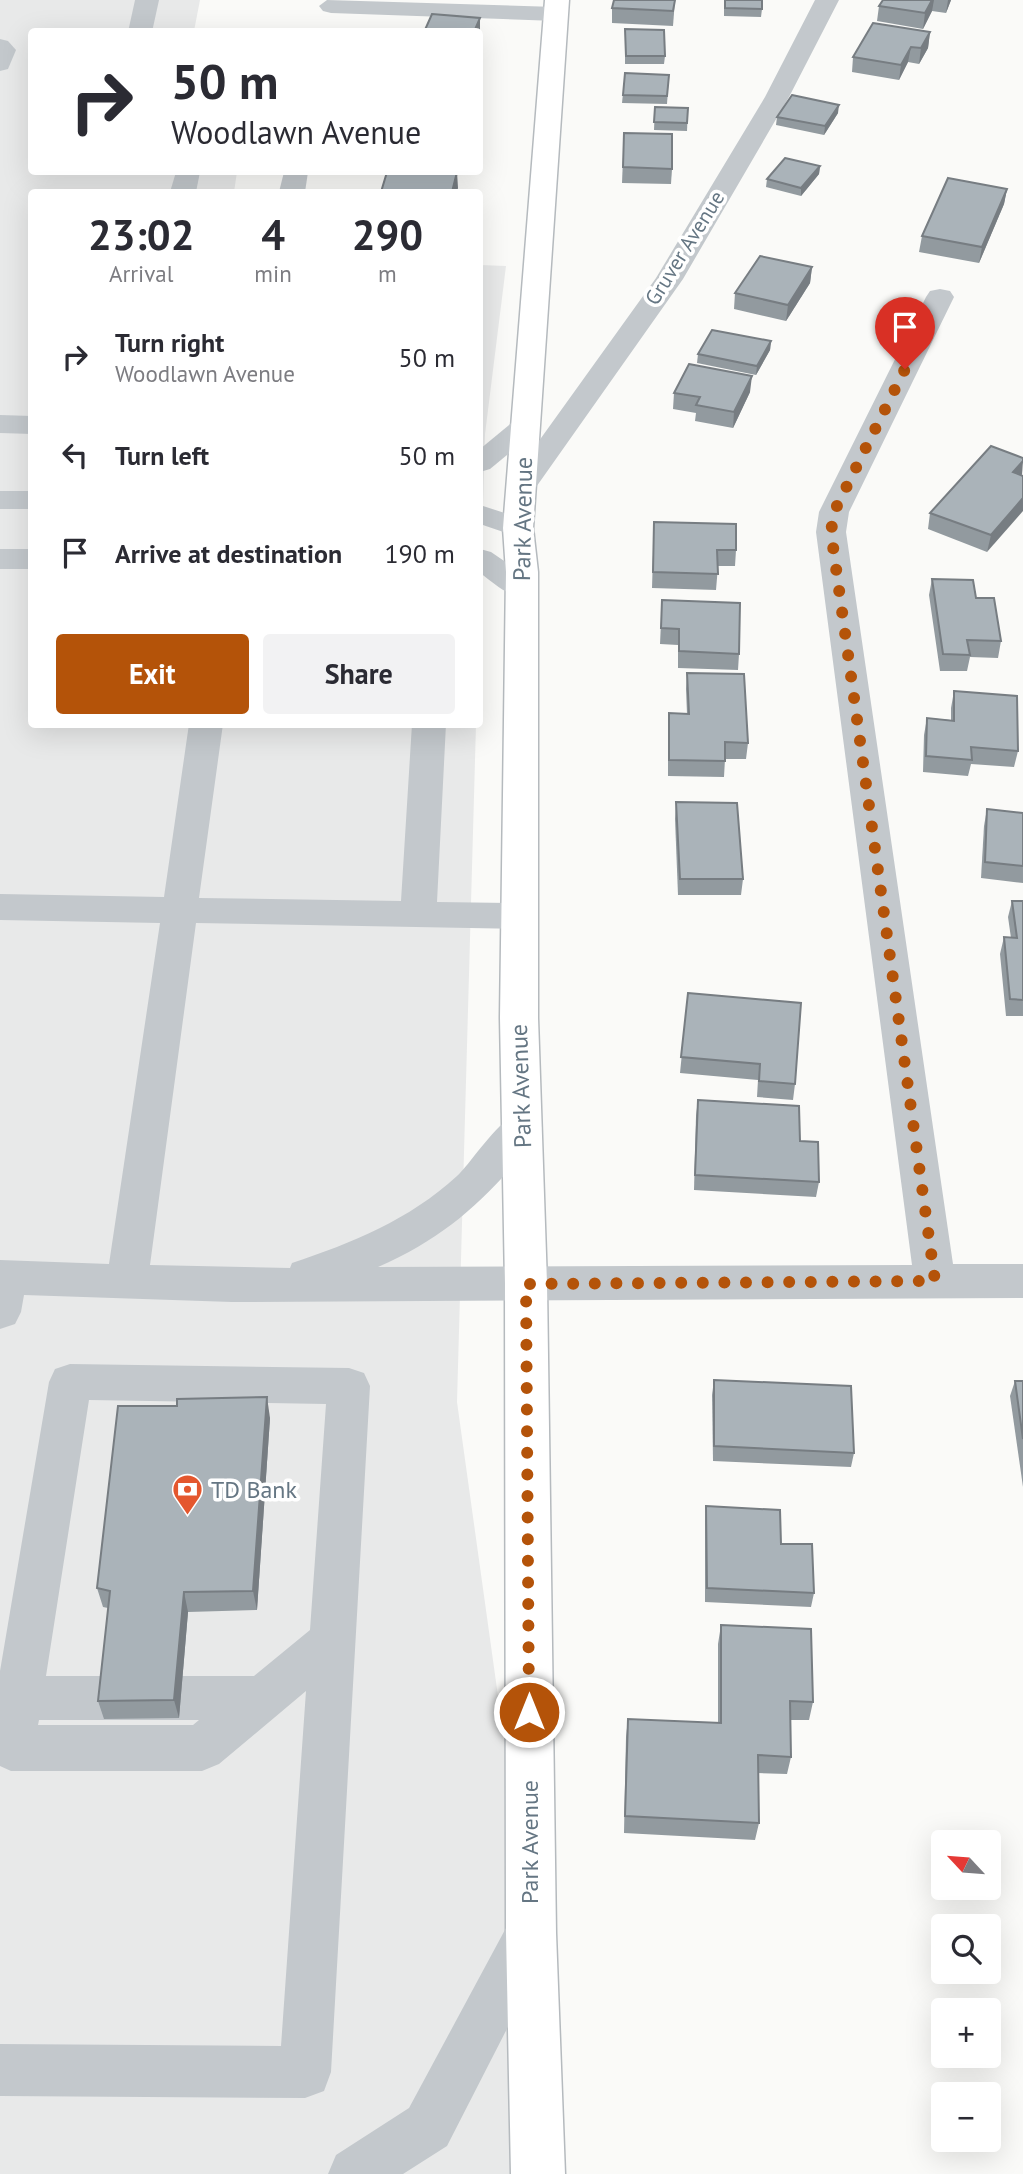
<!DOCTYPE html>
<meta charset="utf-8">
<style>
:root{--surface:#fff;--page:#f2f2f3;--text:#2b2b33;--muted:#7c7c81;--accent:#b45309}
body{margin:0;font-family:"PT Sans",sans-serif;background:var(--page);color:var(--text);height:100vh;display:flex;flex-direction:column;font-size:26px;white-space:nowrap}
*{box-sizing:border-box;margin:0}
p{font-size:23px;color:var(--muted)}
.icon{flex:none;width:38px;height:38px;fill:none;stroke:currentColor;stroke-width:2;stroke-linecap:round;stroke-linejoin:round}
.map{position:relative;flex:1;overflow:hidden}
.details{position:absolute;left:28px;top:189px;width:455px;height:539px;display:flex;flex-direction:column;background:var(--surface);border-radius:7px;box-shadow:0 7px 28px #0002}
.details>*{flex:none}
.top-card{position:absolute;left:28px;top:28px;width:455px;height:147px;border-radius:7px;box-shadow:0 7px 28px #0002;background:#fff;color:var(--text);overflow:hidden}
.needle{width:46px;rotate:296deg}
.tools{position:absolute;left:931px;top:1830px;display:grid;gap:14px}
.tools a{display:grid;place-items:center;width:70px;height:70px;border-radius:7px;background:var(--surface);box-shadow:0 7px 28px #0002;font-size:35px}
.pin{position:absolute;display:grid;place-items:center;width:60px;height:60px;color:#fff;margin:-72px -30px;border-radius:50% 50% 50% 0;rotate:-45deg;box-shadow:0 0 7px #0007}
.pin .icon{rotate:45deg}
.me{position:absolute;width:77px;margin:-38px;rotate:0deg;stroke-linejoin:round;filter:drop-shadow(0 0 5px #0008)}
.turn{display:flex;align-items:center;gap:24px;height:147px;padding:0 28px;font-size:32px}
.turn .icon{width:91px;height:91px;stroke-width:2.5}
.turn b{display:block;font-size:49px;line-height:60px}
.eta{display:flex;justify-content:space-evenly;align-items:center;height:119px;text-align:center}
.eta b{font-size:42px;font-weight:800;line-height:49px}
.cta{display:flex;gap:14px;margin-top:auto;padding:14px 28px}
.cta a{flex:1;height:80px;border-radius:7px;background:var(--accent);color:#fff;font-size:28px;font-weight:800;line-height:80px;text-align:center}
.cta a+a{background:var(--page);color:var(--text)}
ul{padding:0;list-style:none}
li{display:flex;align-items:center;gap:21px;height:98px;padding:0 28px}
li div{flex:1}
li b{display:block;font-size:26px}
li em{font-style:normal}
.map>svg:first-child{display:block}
.built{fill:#e8e9e9}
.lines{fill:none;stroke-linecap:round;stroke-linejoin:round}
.major-casing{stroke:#b5babe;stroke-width:3}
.minor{fill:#c3c8cc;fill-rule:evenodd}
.major{fill:#fff;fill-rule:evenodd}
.wall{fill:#929a9f}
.shaded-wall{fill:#777d82}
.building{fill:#aab3b9;stroke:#777d82;stroke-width:2}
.route{stroke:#b45309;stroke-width:12;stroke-dasharray:0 21.6}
.labels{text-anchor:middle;stroke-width:7;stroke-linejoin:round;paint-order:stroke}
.far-street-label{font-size:21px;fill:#657683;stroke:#fff}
.street-label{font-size:24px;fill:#657683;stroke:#fff}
.poi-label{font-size:24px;fill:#657683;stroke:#fff;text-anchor:start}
</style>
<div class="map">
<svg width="1023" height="2174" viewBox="0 0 1023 2174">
<rect width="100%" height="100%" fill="#fafaf8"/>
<g class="built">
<path d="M0 0H200L194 31 32 32V172H237L234 192H32V724L476 725 457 1402 531 1933 555 2174H0Z"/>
<path d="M480 265 506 266 485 434 480 614Z"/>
</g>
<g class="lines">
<defs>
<path id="major" d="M545 0H569L533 528 538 572V1018L547 1284 556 1933 565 2174H511L506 1933 505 1284 500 1018 506 572 503 528Z"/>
</defs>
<use href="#major" class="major-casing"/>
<g class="minor">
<path d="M135 0H159L152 32H128Z"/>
<path d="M327 0 556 7 564 9 568 14 564 19 556 21 331 13 323 11 319 6Z"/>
<path d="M815 0H839L789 97 683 279 534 490 523 493 512 490 508 484 656 278 765 97Z"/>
<path d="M0 39 8 41 16 50 8 69 0 71Z"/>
<path d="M176 172H200L196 192H170Z"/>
<path d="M284 172H308L305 192H279Z"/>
<path d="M940 289 950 291 954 297 849 512 846 532 953 1264H1023V1298L232 1302 24 1295 21 1312 15 1324 0 1329V1260L109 1264 160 923 0 920V894L164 897 189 724H223L199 898 401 901 412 724H446L437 902 520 903 533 907 538 916 533 925 520 929 196 923 150 1265 290 1268 292 1263C352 1243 409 1220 457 1176 472 1162 501 1115 521 1113 525 1113 531 1116 536 1117L542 1128 536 1139C487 1198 449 1236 378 1267L912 1265 816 532 819 512 926 297 930 291Z"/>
<path d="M0 415 32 416V434L0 433Z"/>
<path d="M525 417 535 420 540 426 535 432 490 469 480 472V449L515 420Z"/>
<rect x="0" y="491" width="32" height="18"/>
<path d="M480 505 529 521 533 528 529 535 518 537 480 524Z"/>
<rect x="0" y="549" width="32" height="20"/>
<path d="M480 549 491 552 533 581 538 588 533 595C511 601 497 585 480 573Z"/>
<path d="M70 1364 349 1368 364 1373 370 1386 331 2072 324 2091 305 2098 0 2096V2044L281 2046 306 1691 219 1764 202 1771H11L0 1766V1671L49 1382 55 1369ZM89 1400 326 1404 310 1630 254 1676H46ZM39 1720H199L193 1725H38Z"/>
<path d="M531 1908 549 1915 556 1933 447 2146 403 2174H328L336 2155 409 2108 513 1915Z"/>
</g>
<use href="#major" class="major"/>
</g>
<g class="wall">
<path d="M675 0 673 26 612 23V8Z"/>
<path d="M724 0 762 9 761 17 724 16Z"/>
<path d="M883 0H951L946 13 932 11 923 29 877 21 879 6Z"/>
<path d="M625 29 665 56 664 64H625Z"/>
<path d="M930 32 928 48 919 64 908 62 899 80 852 72 853 57Z"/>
<path d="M625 73 669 75 667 104 622 103Z"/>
<path d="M655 107 688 108 687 131 654 130Z"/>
<path d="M838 113 824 135 776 125 777 117Z"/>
<path d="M624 133 672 169 671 184 622 183Z"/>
<path d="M820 166 819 174 801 196 766 187 767 179Z"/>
<path d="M1007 189 1004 204 979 263 919 252 922 236Z"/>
<path d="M812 267 810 283 786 321 734 309 735 293Z"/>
<path d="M771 341 770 350 756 375 697 363 698 354Z"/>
<path d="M750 392 733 428 695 421 696 413 673 409 674 393Z"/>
<path d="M1022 475 987 552 928 529 930 513Z"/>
<path d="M654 522 736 550 735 566H718L716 590 652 588Z"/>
<path d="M932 579 976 598 1001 641 998 658 970 657 967 671H940L929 595Z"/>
<path d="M662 600 739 654 738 670 678 668V645L660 644Z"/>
<path d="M687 673 748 743 746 759H725L724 777 668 776V730L669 713 687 714 686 689Z"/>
<path d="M954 691 1018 751 1014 767 971 764 968 776 923 772 924 735 927 718 951 720V708Z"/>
<path d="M332 724H370V727Z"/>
<path d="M676 802 743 879 741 895H678L675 819Z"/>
<path d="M987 809 1023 813V883L981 878 984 826Z"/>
<path d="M1012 901H1023V1016H1006L1000 954 1004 937 1011 938 1008 917Z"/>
<path d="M688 993 795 1084 793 1100 757 1097 758 1080 680 1073Z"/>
<path d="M698 1100 800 1141 819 1182 816 1197 694 1190 696 1116Z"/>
<path d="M714 1380 854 1453 851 1467 713 1461 712 1395Z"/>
<path d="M1015 1381H1023V1487L1010 1396Z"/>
<path d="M270 1418 257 1610 188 1612 179 1718 104 1719 98 1701 108 1608 103 1607 97 1588Z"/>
<path d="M706 1506 781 1544 814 1593 811 1607 705 1602V1521Z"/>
<path d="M721 1625 813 1702 809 1720H791V1757L787 1774 758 1773 759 1823 755 1840 624 1833 626 1737 628 1719 718 1723V1644Z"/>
</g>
<g class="shaded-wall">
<path d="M932 0H934L932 11 923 29 925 13Z"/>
<path d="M948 0H951L946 13Z"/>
<path d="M480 18V35V32H474Z"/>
<path d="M930 32 928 48 919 64 921 48Z"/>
<path d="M911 47 908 62 899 80 901 65Z"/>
<path d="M839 105 838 113 824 135 825 126Z"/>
<path d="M820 166 819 174 801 196V188Z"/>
<path d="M457 172 458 188 457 192H452Z"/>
<path d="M1007 189 1004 204 979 263 982 247Z"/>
<path d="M812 267 810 283 786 321 788 305Z"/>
<path d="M771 341 770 350 756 375 757 366Z"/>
<path d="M752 376 750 392 733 428 734 412Z"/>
<path d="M1023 461 1022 475 1013 472Z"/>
<path d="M1023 498V511L987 552 991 535Z"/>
<path d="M267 1397 270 1418 257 1610 253 1591Z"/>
<path d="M184 1592 188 1612 179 1718 174 1700Z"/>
</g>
<g class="building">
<path d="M614 0H675L673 11 612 8Z"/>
<path d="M725 0H762V9L725 8Z"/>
<path d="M883 0H932L925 13 879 6Z"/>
<path d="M432 14 480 18 474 32H424Z"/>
<path d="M873 23 930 32 921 48 911 47 901 65 853 57Z"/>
<path d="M625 29 664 30 665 56H626Z"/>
<path d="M625 73 669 75 667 96 623 95Z"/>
<path d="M792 95 839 105 825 126 777 117Z"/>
<path d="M655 107 688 108 687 123 654 122Z"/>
<path d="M624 133 672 134V169L623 167Z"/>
<path d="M785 158 820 166 801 188 767 179Z"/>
<path d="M387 172H457L452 192H381Z"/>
<path d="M948 178 1007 189 982 247 922 236Z"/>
<path d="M760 256 812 267 788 305 735 293Z"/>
<path d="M712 330 771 341 757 366 698 354Z"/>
<path d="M689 364 752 376 734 412 696 405 700 397 674 393Z"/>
<path d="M991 446 1023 458V461L1013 472 1023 476V498L991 535 930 513Z"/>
<path d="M654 522 736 524V550H717L718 574 653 572Z"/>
<path d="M932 579 973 580 976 598H994L1001 641 967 640 970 655 943 654Z"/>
<path d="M662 600 740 603 739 654 679 651V629L661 628Z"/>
<path d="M687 673 744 674 748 743 725 742V761L669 760V713L689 714Z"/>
<path d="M954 691 1017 696 1018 751 971 747 972 760 926 756 927 718 954 721Z"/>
<path d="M676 802 737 803 743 879H680Z"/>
<path d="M987 809 1023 813V866L985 862Z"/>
<path d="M1012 901H1023V1000L1010 999 1004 937 1017 938Z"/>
<path d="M688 993 801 1003 795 1084 759 1081 760 1064 681 1057Z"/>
<path d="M698 1100 799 1106 800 1141 818 1142 819 1182 695 1175Z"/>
<path d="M714 1380 851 1386 854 1453 714 1446Z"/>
<path d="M1015 1381H1023V1439Z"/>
<path d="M267 1397 253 1591 184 1592 174 1700 98 1701 110 1591 97 1588 118 1406H177V1399Z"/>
<path d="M706 1506 780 1510 781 1544H812L814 1593 707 1588Z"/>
<path d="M721 1625 811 1629 813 1702 790 1701 791 1757 758 1755 759 1823 625 1816 628 1719 721 1723Z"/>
</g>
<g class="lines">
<path class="route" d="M529 1712 526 1284 935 1281 831 532 834 512 905 369"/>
</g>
<defs>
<symbol id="bank-pin" viewBox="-11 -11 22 30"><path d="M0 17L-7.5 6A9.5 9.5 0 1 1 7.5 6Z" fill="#e4572e" stroke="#fff"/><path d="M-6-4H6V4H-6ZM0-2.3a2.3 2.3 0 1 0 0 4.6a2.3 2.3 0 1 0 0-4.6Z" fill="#fff"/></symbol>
</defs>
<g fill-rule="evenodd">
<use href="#bank-pin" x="170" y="1472" width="35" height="47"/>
</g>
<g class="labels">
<g class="far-street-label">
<text transform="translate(685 248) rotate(-58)" y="7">Gruver Avenue</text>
</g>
<g class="street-label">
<text transform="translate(523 519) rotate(-89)" y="8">Park Avenue</text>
<text transform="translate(521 1086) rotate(-92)" y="8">Park Avenue</text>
<text transform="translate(530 1842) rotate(-90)" y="8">Park Avenue</text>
</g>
<g class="poi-label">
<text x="211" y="1498">TD Bank</text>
</g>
</g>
</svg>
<div class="tools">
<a><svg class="needle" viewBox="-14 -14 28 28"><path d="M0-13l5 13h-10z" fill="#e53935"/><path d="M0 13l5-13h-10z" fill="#7c7c81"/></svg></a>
<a><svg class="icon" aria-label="search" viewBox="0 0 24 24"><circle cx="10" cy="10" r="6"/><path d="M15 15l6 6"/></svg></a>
<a>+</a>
<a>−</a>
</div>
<div class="pin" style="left:905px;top:369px;background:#d93025"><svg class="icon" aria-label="arrive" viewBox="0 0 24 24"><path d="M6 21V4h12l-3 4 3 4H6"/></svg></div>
<svg class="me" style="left:529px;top:1712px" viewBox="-20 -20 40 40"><circle r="17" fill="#b45309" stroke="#fff" stroke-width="3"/><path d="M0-11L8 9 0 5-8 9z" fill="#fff"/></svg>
<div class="top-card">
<div class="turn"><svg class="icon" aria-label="right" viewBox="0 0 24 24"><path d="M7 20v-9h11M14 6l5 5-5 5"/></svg><div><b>50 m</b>Woodlawn Avenue</div></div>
</div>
<section class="details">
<div class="eta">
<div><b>23:02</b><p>Arrival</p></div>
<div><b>4</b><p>min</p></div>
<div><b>290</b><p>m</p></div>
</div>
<ul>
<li><svg class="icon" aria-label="right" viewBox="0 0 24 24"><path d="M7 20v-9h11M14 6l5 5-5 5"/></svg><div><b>Turn right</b><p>Woodlawn Avenue</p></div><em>50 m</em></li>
<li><svg class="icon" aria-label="left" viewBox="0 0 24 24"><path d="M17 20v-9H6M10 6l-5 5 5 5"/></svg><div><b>Turn left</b></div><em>50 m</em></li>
<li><svg class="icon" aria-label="arrive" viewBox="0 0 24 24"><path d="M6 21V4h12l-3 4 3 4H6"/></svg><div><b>Arrive at destination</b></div><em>190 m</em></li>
</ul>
<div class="cta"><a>Exit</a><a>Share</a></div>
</section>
</div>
